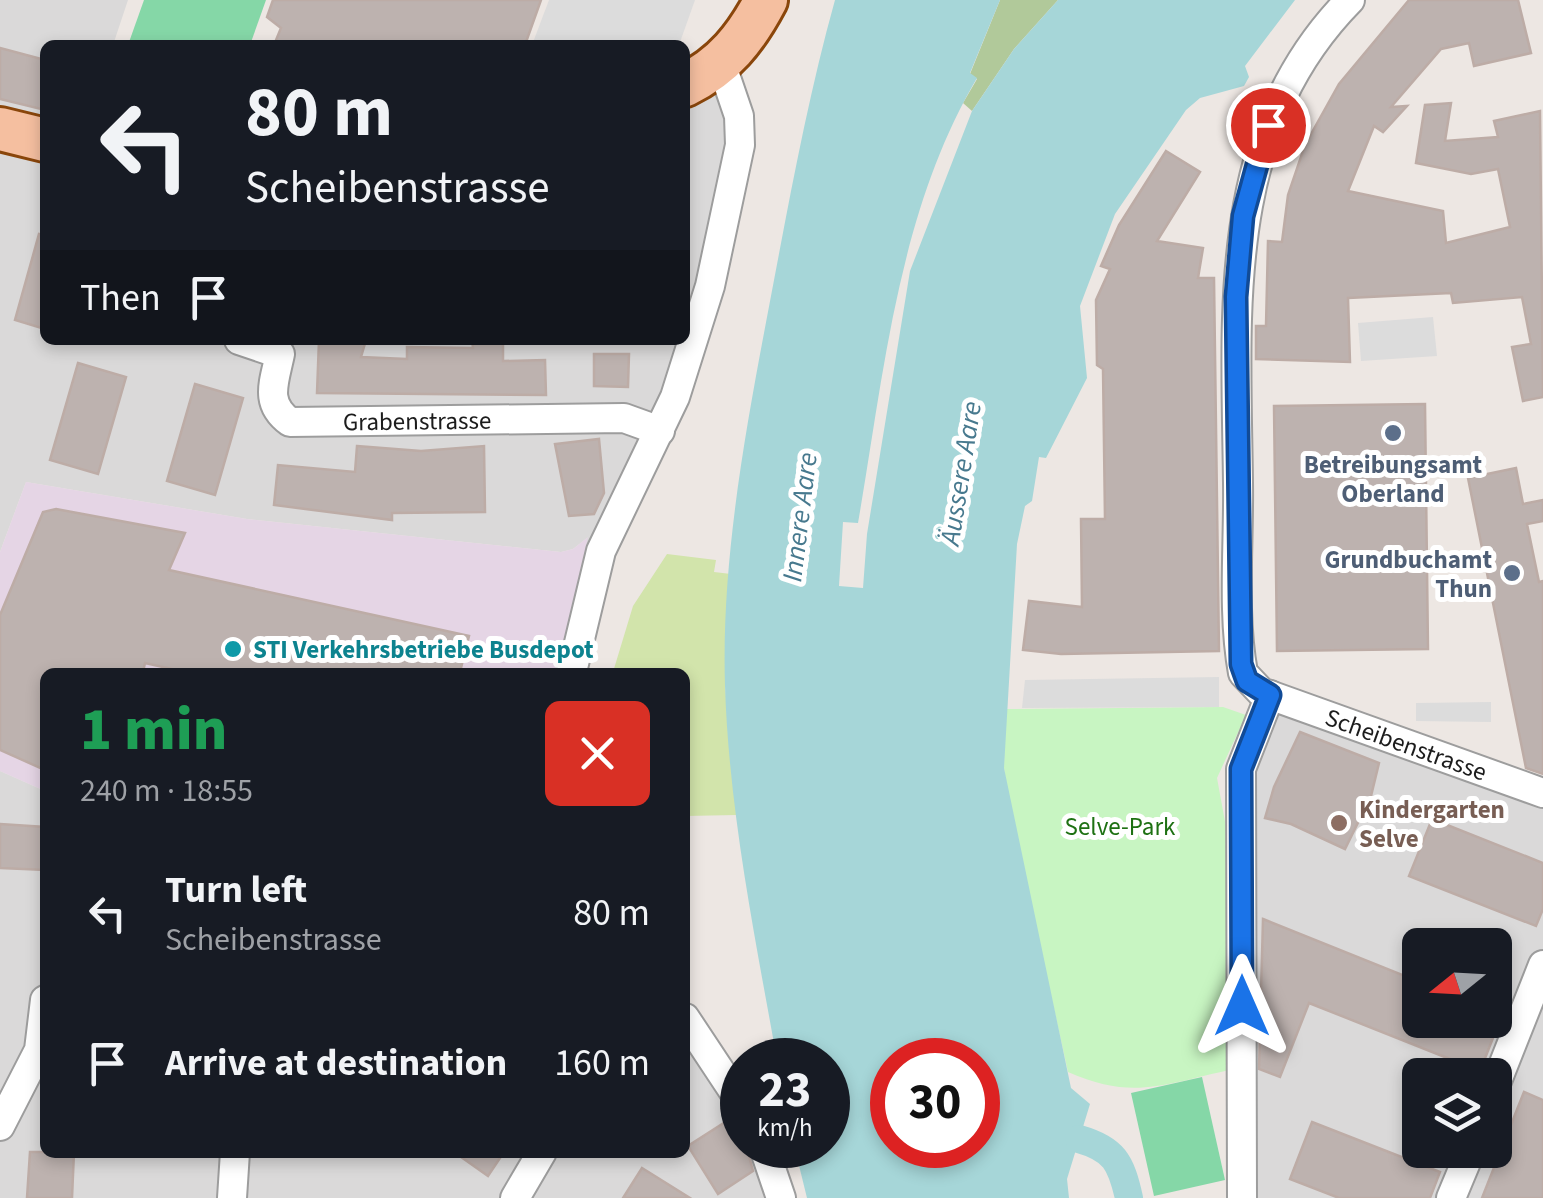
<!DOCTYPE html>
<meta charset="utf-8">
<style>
:root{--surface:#171b24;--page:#242831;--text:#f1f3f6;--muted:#9ea1a6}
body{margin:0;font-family:"Source Sans 3",sans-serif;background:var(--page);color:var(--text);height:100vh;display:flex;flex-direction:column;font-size:38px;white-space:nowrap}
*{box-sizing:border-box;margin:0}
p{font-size:32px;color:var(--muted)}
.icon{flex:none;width:55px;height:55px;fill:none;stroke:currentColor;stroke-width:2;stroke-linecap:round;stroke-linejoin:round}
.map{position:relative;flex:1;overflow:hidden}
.sheet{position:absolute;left:40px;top:668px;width:650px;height:490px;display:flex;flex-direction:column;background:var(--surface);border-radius:15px;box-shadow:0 5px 15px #0003}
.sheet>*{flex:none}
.banner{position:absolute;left:40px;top:40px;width:650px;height:305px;border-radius:15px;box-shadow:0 5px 15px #0003;background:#171b24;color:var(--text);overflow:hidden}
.needle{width:65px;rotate:252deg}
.fabs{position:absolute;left:1402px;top:928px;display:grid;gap:20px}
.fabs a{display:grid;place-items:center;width:110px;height:110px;border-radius:15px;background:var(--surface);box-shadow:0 5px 15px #0003;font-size:50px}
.speed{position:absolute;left:720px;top:1038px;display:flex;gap:20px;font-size:50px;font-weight:700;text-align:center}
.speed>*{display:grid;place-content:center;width:130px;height:130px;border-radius:50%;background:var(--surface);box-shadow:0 5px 15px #0003;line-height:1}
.speed small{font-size:25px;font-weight:400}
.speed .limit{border:15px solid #d22;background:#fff;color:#111}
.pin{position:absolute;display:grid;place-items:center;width:85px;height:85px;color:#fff;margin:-42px;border:5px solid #fff;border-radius:50%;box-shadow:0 2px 10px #0007}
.me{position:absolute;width:110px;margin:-55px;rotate:0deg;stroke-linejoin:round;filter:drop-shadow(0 0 8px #0008)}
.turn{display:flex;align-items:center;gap:35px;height:210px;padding:0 40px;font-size:45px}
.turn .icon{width:130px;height:130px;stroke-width:2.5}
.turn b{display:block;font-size:70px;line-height:85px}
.then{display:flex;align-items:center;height:95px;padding:0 40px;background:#0003;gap:20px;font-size:38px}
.round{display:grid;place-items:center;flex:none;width:105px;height:105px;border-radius:15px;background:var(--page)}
.head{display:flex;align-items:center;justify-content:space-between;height:170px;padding:0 40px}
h1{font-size:60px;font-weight:800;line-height:75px;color:#1e9e55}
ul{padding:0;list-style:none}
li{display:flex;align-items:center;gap:30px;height:150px;padding:0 40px}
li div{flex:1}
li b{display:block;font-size:38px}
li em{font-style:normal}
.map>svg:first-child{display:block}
.residential{fill:#dad9d9;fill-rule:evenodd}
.industrial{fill:#e5d5e5}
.grass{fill:#d2e4ab}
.forest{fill:#b1c99a}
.park{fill:#c8f5c2}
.pitch{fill:#85d7a7}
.parking{fill:#dcdcdc}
.water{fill:#a6d6d8;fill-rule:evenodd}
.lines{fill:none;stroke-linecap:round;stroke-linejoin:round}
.canal{stroke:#a6d6d8;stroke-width:28}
.building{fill:#bdb2af;stroke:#bdaca6;stroke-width:2.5}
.street-casing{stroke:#9d9d9d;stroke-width:32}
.primary-casing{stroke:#8a460b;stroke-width:48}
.street{stroke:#fff;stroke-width:28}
.primary{stroke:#f5bfa0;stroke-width:42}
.route-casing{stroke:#114b97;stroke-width:25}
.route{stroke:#1a73e8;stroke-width:18}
.service-dot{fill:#5c6f8a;stroke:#fff;stroke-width:4}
.culture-dot{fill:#0f9aa8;stroke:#fff;stroke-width:4}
.education-dot{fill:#8d6e63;stroke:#fff;stroke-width:4}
.labels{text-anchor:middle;stroke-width:10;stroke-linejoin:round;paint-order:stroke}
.street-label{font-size:25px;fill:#1c1c1c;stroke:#fff}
.service-label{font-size:25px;font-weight:bold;fill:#4e5e75;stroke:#fff}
.culture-label{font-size:25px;font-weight:bold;fill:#0d838f;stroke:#fff;text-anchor:start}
.education-label{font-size:25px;font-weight:bold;fill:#785e54;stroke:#fff;text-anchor:start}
.park-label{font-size:25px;fill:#1e7113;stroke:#fff}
.water-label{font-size:28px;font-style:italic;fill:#47798e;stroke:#fff}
</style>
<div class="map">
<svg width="1543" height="1198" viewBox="0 0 1543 1198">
<rect width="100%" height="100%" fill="#ede7e3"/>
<g class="residential">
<path d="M0 0H128L113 45H45V340H685V85L721 63 739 116 740 145 710 286 675 397 601 551 572 672H558L587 538 573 549 561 552 247 519 26 482 0 552Z"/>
<path d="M1275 706 1543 803V1198H1252L1251 771ZM1420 945H1495V1020H1420ZM1420 1075H1495V1150H1420Z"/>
<path d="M0 771 45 791V1152H685V1018L742 1104V1145H763L781 1198H0Z"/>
</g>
<path class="industrial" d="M26 482 247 519 561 552 573 549 588 537 558 672H45V791L0 771V552Z"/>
<path class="grass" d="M667 554 716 560 714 572 731 574 725 686 737 815 685 816V672H613L633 606Z"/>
<path class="forest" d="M1000 0H1058L1014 49 972 111 963 103 977 79 970 74Z"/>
<path class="park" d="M1223 707 1246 715 1217 778 1235 876 1234 1069C1163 1084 1134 1101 1068 1072L1009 805 1004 768 1005 709Z"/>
<g class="pitch">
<path d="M144 0H266L250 45H128Z"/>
<path d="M1202 1077 1225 1180 1154 1196 1131 1093Z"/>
</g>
<g class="parking">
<path d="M549 0H695L679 45H532Z"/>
<path d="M1433 317 1437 356 1361 361 1358 323Z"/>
<path d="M1219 677V707L1022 708 1025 680Z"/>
<path d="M1491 702V722L1416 721V703Z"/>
</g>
<path class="water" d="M835 0H1000L970 73 977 78C898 212 884 373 858 523L843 522 839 586 863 588 867 534 910 271 972 111 1014 49 1058 0H1295L1245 66 1249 77 1244 86 1200 98 1186 110 1115 214 1080 306 1087 378 1046 458 1039 457 1032 501 1025 506 1017 544 1004 768 1071 1088 1090 1104 1067 1179 1069 1198H807L794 1145H828V1060H777C755 937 729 811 725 686 721 556 747 423 771 296 790 196 808 97 835 0ZM892 1060H978V1145H892Z"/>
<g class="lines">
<path class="canal" d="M1079 1139C1114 1149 1121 1162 1129 1198"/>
</g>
<g class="building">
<path d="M273 0H541L525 45H274L281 28 267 17Z"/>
<path d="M1409 0H1518L1531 53 1474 66 1469 43 1441 49 1391 107 1407 106 1383 132 1374 126 1348 191 1443 211 1446 243 1510 227 1498 169 1471 174 1416 163 1425 105 1451 103 1445 141 1498 137 1494 121 1540 111 1543 397 1523 401 1512 347 1531 344 1522 297 1453 303 1451 293 1348 298 1350 362 1256 359V326H1266L1268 241 1282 242 1288 195 1305 145 1339 84Z"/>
<path d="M0 48 45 60V110L0 99Z"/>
<path d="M1166 151 1200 172 1157 241 1203 248 1198 278H1214L1219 651 1061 654 1023 650 1029 601 1082 607 1081 519H1105L1103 369 1097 365 1096 300 1110 269 1101 266 1119 225Z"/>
<path d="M39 234 45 235V329L15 320Z"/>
<path d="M319 340H366L361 357 407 359V347L473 348 472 340H503V361L545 360 546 395 317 393Z"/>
<path d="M594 354H629L628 387 594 386Z"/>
<path d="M78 363 126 377 98 474 50 460Z"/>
<path d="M195 384 243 398 215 495 167 481Z"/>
<path d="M1425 404 1428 649 1277 651 1274 406Z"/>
<path d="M599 439 604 493 594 514 569 516 555 444Z"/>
<path d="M357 446 421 451 484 446 485 512 392 513V520L274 505 278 465 355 472Z"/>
<path d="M1516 468 1523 504 1543 500V521L1527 524 1539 582 1543 581V774L1526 768 1468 478Z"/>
<path d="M56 509 185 533 169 570 469 636 460 672H185L145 663 143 672H45V770L0 750V615L43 512Z"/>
<path d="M1300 732 1379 763 1371 796 1345 849 1291 824 1265 818 1274 787Z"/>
<path d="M1432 819 1543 863V909L1536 926 1409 876Z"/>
<path d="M0 824 45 827V870L0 868Z"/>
<path d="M1263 919 1420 982V1020H1500L1480 1071 1309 1003 1280 1077 1259 1069Z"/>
<path d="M1524 1092 1543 1100V1198H1482Z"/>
<path d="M730 1119 746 1145 753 1171 718 1194 688 1146Z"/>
<path d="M1312 1122 1440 1172 1430 1198H1339L1290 1179Z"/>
<path d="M30 1152H74L72 1198H27Z"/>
<path d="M454 1152H504L488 1176Z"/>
<path d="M642 1168 690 1198H623Z"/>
</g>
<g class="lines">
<defs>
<g id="street">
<path id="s1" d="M1350 0C1220 132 1236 312 1238 483 1239 544 1232 613 1243 673L1261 692 1543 793"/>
<path id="s2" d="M239 340 280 354C274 383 264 403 290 422L624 418 660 431"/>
<path d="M572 672 601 551 675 397 710 286 740 145 739 116 721 63"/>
<path d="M685 1018 742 1104"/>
<path d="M1495 1086 1543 965"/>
<path d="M0 1126 39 1050 45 1000"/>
<path d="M763 1145 781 1198"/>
<path d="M232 1198 235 1152"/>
<path d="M515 1198 542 1152"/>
<path d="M1242 1198 1241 769 1270 695"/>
<path d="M1451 1198 1471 1150"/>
</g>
<g id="primary">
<path d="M685 85C724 66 746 38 766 0"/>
<path d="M0 129 45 140"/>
</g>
</defs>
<use href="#street" class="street-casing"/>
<use href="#primary" class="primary-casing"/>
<use href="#street" class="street"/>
<use href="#primary" class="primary"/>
</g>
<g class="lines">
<defs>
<path id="route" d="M1242 1006 1241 769 1270 695 1247 681 1241 664 1236 297 1243 216 1268 125"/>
</defs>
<use href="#route" class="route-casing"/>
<use href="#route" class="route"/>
</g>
<g class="service-dot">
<circle cx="1393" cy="433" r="10"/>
<circle cx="1512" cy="573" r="10"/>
</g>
<circle class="culture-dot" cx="233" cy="649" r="10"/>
<circle class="education-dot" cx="1339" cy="823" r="10"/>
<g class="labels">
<g class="street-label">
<text dy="9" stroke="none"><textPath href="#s2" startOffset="245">Grabenstrasse</textPath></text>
<text dy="9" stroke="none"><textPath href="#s1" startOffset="882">Scheibenstrasse</textPath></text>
</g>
<g class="service-label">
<text x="1393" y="473">Betreibungsamt<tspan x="1393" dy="29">Oberland</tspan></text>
<text x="1492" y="568" text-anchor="end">Grundbuchamt<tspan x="1492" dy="29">Thun</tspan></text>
</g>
<g class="culture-label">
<text x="253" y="658">STI Verkehrsbetriebe Busdepot</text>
</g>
<g class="education-label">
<text x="1359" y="818">Kindergarten<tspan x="1359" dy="29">Selve</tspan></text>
</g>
<g class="park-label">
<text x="1120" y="835">Selve-Park</text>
</g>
<g class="water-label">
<text transform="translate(960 473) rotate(-81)" y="10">Äussere Aare</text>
<text transform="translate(799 517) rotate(-83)" y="10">Innere Aare</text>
</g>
</g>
</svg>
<div class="fabs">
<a><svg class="needle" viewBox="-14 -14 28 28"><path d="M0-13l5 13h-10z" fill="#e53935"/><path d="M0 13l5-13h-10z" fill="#9ea1a6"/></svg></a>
<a><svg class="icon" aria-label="layers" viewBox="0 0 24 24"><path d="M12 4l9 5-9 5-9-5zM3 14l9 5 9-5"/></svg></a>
</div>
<div class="speed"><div>23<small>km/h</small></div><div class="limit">30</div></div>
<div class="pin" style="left:1268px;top:125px;background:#d93025"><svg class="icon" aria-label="arrive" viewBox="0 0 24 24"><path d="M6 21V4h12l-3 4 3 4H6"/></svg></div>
<svg class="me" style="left:1242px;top:1006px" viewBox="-20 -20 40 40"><path d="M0-17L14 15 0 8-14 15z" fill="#1a73e8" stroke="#fff" stroke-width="4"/></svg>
<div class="banner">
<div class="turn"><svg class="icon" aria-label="left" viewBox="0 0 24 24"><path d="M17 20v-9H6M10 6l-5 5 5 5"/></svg><div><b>80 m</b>Scheibenstrasse</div></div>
<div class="then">Then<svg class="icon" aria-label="arrive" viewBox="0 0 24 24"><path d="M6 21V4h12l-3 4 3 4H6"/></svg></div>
</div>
<section class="sheet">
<div class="head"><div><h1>1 min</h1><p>240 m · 18:55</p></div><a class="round" style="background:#d93025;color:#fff"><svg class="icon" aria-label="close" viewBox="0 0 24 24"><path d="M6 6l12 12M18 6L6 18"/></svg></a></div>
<ul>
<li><svg class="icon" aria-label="left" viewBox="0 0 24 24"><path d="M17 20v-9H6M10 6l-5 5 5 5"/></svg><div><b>Turn left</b><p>Scheibenstrasse</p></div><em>80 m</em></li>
<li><svg class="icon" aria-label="arrive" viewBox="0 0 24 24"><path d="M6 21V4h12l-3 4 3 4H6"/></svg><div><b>Arrive at destination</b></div><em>160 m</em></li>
</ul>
</section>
</div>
